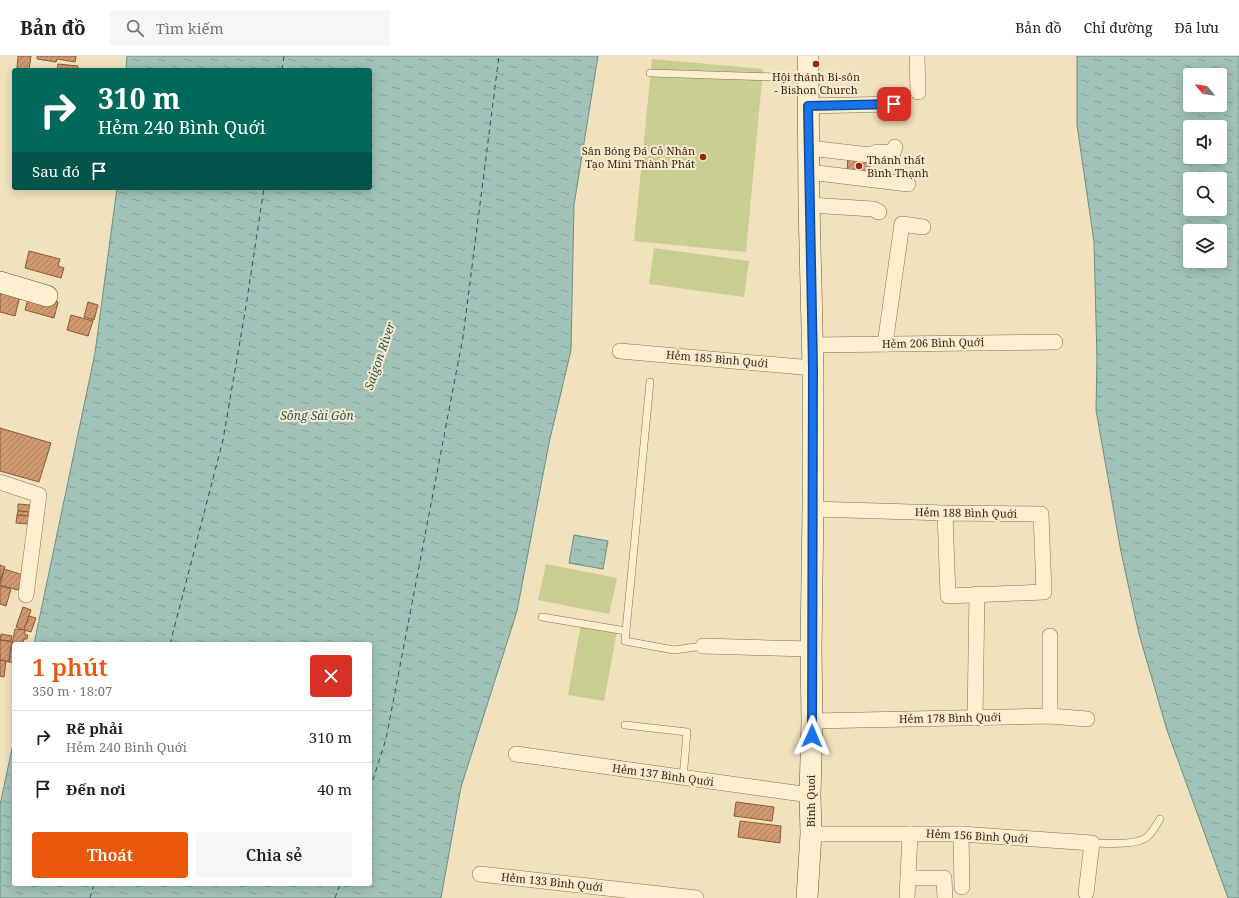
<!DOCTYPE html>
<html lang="vi">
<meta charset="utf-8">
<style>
:root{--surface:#fff;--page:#f6f6f6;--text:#222;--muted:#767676;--line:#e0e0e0;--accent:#ea580c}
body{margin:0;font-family:"Noto Serif",serif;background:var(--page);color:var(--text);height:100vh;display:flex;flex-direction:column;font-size:15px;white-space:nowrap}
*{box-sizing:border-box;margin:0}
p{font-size:13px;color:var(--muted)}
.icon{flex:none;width:22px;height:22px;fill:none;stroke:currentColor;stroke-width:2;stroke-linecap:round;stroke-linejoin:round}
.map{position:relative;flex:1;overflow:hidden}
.sheet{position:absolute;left:12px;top:586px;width:360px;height:244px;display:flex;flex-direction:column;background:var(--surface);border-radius:4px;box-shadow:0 2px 10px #0003}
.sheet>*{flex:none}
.hud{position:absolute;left:12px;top:12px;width:360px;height:122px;border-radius:4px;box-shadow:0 2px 10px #0003;background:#00695c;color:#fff;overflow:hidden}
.needle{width:26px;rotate:299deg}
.tools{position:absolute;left:1183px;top:12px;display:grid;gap:8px}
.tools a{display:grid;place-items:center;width:44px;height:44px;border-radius:4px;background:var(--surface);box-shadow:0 2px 10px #0003;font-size:20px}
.pin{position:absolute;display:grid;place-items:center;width:34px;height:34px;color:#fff;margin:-17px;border-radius:8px;box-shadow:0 2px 6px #0006}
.me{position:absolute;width:44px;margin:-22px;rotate:1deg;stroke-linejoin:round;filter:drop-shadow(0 0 3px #0008)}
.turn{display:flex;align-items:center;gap:14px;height:84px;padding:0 20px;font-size:18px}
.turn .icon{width:52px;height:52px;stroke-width:2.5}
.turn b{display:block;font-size:28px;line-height:34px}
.then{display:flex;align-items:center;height:38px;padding:0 20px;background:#0003;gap:8px;font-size:15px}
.round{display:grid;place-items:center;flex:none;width:42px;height:42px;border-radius:4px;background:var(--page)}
.overview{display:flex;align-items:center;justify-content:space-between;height:68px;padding:0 20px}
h1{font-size:24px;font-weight:600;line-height:30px;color:var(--accent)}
.cta{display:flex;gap:8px;margin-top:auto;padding:8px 20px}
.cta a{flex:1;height:46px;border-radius:4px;background:var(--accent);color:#fff;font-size:16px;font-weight:600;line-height:46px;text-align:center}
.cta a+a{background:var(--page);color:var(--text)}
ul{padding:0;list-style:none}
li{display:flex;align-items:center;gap:12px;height:52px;padding:0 20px;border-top:1px solid var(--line)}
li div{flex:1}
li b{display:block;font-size:15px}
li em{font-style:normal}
header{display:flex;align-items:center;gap:24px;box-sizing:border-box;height:56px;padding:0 20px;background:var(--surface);border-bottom:1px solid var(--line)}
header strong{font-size:19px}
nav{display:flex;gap:22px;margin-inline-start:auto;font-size:14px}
.search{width:280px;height:36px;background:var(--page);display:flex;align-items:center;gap:10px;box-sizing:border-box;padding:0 14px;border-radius:4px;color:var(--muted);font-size:15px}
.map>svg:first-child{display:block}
.pitch{fill:#c8cf90}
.water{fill:url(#water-ripples);stroke:#689086;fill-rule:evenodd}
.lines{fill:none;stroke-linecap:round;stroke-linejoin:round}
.ferry{stroke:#295956;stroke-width:1;stroke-dasharray:5 4;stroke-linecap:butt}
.building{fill:url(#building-hatch);stroke:#8a5a39}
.lane-casing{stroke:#8a7155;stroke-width:8}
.street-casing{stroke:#8a7155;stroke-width:16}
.secondary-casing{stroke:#6b5238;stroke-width:22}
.lane{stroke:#fbefd0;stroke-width:7}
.street{stroke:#fbefd0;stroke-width:15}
.secondary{stroke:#fbefd0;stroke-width:21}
.route-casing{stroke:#114b97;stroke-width:10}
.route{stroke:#1a73e8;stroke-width:7}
.poi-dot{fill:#9d2121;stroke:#f8ebcd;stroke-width:1.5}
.labels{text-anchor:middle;stroke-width:4;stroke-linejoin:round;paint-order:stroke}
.poi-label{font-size:11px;fill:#38291b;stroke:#f8ebcd}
.street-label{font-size:11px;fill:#38291b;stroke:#f8ebcd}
.water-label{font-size:12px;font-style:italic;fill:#295956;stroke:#f8ebcd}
</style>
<header>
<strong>Bản đồ</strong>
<div class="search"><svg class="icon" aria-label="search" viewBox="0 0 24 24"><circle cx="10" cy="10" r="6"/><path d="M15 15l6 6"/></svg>Tìm kiếm</div>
<nav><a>Bản đồ</a><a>Chỉ đường</a><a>Đã lưu</a></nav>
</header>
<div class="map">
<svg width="1239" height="842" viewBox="0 0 1239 842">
<defs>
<pattern id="water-ripples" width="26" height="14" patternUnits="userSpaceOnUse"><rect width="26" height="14" fill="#a1c2b8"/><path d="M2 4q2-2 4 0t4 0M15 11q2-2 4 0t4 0" fill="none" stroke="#849e95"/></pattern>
<pattern id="building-hatch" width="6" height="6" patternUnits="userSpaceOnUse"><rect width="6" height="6" fill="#d29970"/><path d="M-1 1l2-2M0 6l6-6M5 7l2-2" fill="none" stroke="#ab7d5b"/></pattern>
</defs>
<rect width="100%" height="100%" fill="#f1e1bd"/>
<g class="pitch">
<path d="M652 3 763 13 746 196 634 185Z"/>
<path d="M654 192 749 205 744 241 649 228Z"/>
<path d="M546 508 617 522 609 558 538 544Z"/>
<path d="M581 568 617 575 604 645 568 639Z"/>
</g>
<g class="water">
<path d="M127 0H598L574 149 571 294 549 387 517 555 461 731 441 842H0V749L14 683V828H370V588H34L95 297 117 132H370V14H126Z"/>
<path d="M1077 0H1239V842H1228L1167 674 1139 578 1121 496 1096 354 1097 304 1094 186 1077 69ZM1190 19H1220V49H1190ZM1190 71H1220V101H1190ZM1190 123H1220V153H1190ZM1190 175H1220V205H1190Z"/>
<path d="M574 479 608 485 603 513 569 507Z"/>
</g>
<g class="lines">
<g class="ferry">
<path d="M282 14 284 0"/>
<path d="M170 588 223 384 246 250 264 132"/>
<path d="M370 733 386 683 463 281 499 0"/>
<path d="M90 842 94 828"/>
<path d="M335 842 340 828"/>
</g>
</g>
<g class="building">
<path d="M18 0H31L29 14 17 12Z"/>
<path d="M37 0H76L75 6 57 3 56 6 37 3Z"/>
<path d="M58 8 78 10V14H81H57Z"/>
<path d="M848 99 870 106V113L864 118 847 117Z"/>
<path d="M29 195 60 203 58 210 64 212 61 222 25 212Z"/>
<path d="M0 234 20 240 15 260 0 256Z"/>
<path d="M29 239 58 246 54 262 25 254Z"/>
<path d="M88 246 98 249 94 264 84 261Z"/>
<path d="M71 259 93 265 88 280 67 274Z"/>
<path d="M0 372 51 387 39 426 0 415Z"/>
<path d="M18 448 30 449V456L18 455Z"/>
<path d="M18 455 30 456 29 460 17 459Z"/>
<path d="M17 459 29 460 28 468 16 467Z"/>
<path d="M0 509 5 511 0 525Z"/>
<path d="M4 513 23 519 18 534 0 529Z"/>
<path d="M0 530 11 533 6 550 0 548Z"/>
<path d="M23 551 31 554 24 574 16 571Z"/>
<path d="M29 560 36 562 31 576 24 574Z"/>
<path d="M15 573 25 574V579H28L27 583H24L23 588H12Z"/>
<path d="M1 578 12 580 11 585 0 584Z"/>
<path d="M0 584 12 586 9 606 0 604Z"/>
<path d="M11 591 14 592V607L9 606Z"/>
<path d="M0 604 6 605 4 621 0 620Z"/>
<path d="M736 746 774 751 772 765 734 760Z"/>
<path d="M740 765 781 770 780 787 738 781Z"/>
</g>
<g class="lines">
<defs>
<g id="lane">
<path d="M650 17 806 22"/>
<path d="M650 326 625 585 674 594 703 590"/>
<path d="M542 561 626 575"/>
<path d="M625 669 687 676 683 722"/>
<path d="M1092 787C1106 787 1136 790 1147 781 1153 776 1156 769 1160 763"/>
</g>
<g id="street">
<path d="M917 0 918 36"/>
<path d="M809 50 894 48"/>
<path d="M809 92 870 99 877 96 893 97 895 91"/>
<path d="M809 116 908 128"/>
<path d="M809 149 873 153 879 156"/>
<path d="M885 288 902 168 923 171"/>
<path d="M812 289 1055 286"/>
<path d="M620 295 813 312"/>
<path d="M0 426 39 439 26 539"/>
<path d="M813 453 945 457 1041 458 1044 536 948 540 945 457"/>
<path d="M703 590 811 593"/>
<path d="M1050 660V580"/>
<path d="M975 662 977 538"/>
<path d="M812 665 1050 660 1087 663"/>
<path d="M516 698 810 739"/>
<path d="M811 778H961L1092 787 1086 837"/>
<path d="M961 778 962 831"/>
<path d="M480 818 696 842"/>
<path d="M908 822H944L945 842"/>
<path d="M907 842 910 778"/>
</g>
<g id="secondary">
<path d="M0 226 47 240"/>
<path d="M807 842 811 778 810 739 812 665 811 593 813 453V312L809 149 808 0"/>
</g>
</defs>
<use href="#lane" class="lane-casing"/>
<use href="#street" class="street-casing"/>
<use href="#secondary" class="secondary-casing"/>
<use href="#lane" class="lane"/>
<use href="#street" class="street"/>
<use href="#secondary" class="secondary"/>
</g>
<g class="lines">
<defs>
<path id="route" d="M812 680 813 312 808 50 894 48"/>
</defs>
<use href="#route" class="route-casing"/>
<use href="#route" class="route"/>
</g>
<g class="poi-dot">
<circle cx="816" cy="8" r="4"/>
<circle cx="703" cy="101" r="4"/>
<circle cx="859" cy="110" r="4"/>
</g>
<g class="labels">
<g class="poi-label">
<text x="816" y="25">Hội thánh Bi-sôn<tspan x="816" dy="13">- Bishon Church</tspan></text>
<text x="695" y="99" text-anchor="end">Sân Bóng Đá Cỏ Nhân<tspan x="695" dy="13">Tạo Mini Thành Phát</tspan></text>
<text x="867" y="108" text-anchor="start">Thánh thất<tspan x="867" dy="13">Bình Thạnh</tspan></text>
</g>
<g class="street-label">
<text transform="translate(933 287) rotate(-1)" y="4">Hẻm 206 Bình Quới</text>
<text transform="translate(717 303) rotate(5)" y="4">Hẻm 185 Bình Quới</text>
<text transform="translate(966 457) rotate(1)" y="4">Hẻm 188 Bình Quới</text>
<text transform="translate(950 662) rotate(-1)" y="4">Hẻm 178 Bình Quới</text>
<text transform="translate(663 719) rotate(8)" y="4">Hẻm 137 Bình Quới</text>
<text transform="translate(811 745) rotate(-90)" y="4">Binh Quoi</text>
<text transform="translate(977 780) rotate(3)" y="4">Hẻm 156 Bình Quới</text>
<text transform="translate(552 826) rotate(6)" y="4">Hẻm 133 Bình Quới</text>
</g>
<g class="water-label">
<text transform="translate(380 300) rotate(-71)" y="4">Saigon River</text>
<text x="317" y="364">Sông Sài Gòn</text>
</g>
</g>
</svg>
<div class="tools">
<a><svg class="needle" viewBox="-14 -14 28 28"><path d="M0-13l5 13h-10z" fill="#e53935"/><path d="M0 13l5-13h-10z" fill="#767676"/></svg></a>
<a><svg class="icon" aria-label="sound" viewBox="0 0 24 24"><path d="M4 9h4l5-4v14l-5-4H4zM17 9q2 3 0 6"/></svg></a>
<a><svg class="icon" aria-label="search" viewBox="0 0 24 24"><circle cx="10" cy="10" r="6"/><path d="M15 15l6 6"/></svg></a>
<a><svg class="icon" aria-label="layers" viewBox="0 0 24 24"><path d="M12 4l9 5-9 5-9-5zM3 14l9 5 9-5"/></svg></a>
</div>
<div class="pin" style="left:894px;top:48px;background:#d93025"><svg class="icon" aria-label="arrive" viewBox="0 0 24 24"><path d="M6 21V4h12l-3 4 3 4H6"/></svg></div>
<svg class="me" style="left:812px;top:680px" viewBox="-20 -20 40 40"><path d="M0-17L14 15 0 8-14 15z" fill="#1a73e8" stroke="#fff" stroke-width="4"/></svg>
<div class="hud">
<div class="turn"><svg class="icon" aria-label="right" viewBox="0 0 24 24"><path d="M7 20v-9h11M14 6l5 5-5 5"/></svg><div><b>310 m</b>Hẻm 240 Bình Quới</div></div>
<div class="then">Sau đó<svg class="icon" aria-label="arrive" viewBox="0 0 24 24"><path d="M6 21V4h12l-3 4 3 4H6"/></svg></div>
</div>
<section class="sheet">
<div class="overview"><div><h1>1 phút</h1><p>350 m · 18:07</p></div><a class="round" style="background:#d93025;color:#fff"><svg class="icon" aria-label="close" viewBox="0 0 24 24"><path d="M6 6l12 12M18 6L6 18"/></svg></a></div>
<ul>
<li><svg class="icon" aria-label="right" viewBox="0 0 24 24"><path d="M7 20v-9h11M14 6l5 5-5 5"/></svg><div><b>Rẽ phải</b><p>Hẻm 240 Bình Quới</p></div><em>310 m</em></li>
<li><svg class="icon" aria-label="arrive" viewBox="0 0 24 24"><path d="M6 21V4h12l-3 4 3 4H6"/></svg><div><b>Đến nơi</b></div><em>40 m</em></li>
</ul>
<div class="cta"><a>Thoát</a><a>Chia sẻ</a></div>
</section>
</div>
